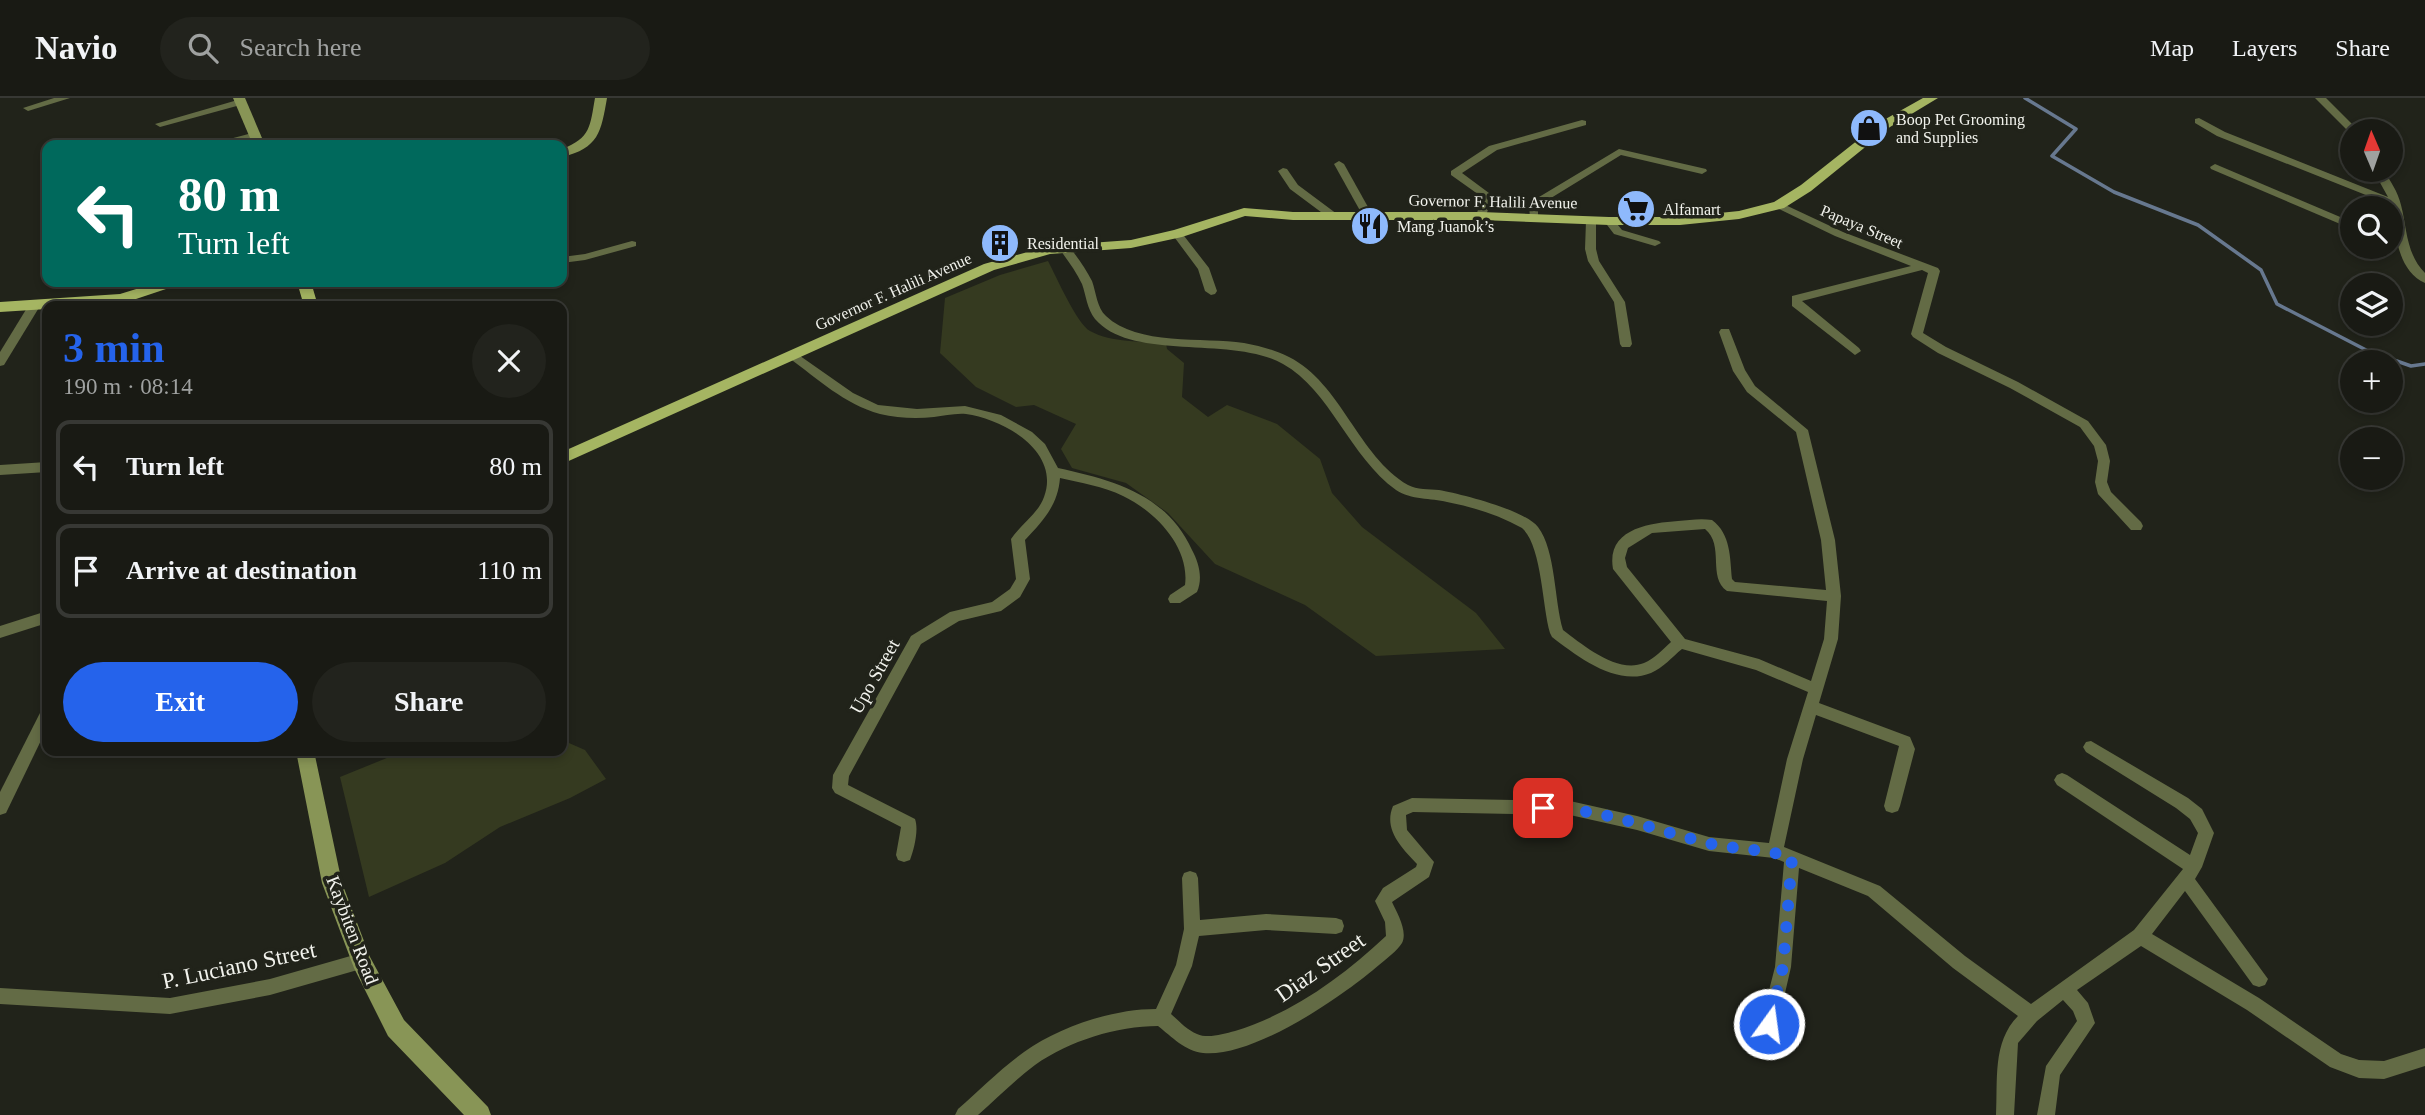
<!DOCTYPE html>
<meta charset="utf-8">
<style>
:root{--surface:#191a14;--page:#22231d;--text:#f1f3f6;--muted:#9fa1a0;--line:#373834;--accent:#2563eb}
body{margin:0;font-family:Georgia,serif;background:var(--page);color:var(--text);height:100vh;display:flex;flex-direction:column;font-size:26px;white-space:nowrap}
*{box-sizing:border-box;margin:0}
p{font-size:23px;color:var(--muted)}
.icon{flex:none;width:38px;height:38px;fill:none;stroke:currentColor;stroke-width:2;stroke-linecap:round;stroke-linejoin:round}
.map{position:relative;flex:1;overflow:hidden}
.details{position:absolute;left:42px;top:203px;width:525px;height:455px;display:flex;flex-direction:column;background:var(--surface);border-radius:14px;box-shadow:0 4px 10px #0003,0 0 0 2px var(--line)}
.details>*{flex:none}
.top-card{position:absolute;left:42px;top:42px;width:525px;height:147px;border-radius:14px;box-shadow:0 4px 10px #0003,0 0 0 2px var(--line);background:#00695c;color:#fff;overflow:hidden}
.needle{width:46px;rotate:358deg}
.fabs{position:absolute;left:2340px;top:21px;display:grid;gap:14px}
.fabs a{display:grid;place-items:center;width:63px;height:63px;border-radius:50%;background:var(--surface);box-shadow:0 4px 10px #0003,0 0 0 2px var(--line);font-size:35px}
.pin{position:absolute;display:grid;place-items:center;width:60px;height:60px;color:#fff;margin:-30px;border-radius:14px;box-shadow:0 4px 10px #0006}
.me{position:absolute;width:77px;margin:-38px;rotate:14deg;stroke-linejoin:round;filter:drop-shadow(0 0 5px #0008)}
.turn{display:flex;align-items:center;gap:24px;height:147px;padding:0 21px;font-size:32px}
.turn .icon{width:91px;height:91px;stroke-width:2.5}
.turn b{display:block;font-size:49px;line-height:60px}
.round{display:grid;place-items:center;flex:none;width:74px;height:74px;border-radius:37px;background:var(--page)}
.summary{display:flex;align-items:center;justify-content:space-between;height:119px;padding:0 21px}
h1{font-size:42px;font-weight:800;line-height:52px;color:var(--accent)}
.button{display:flex;gap:14px;margin-top:auto;padding:14px 21px}
.button a{flex:1;height:80px;border-radius:42px;background:var(--accent);color:#fff;font-size:28px;font-weight:800;line-height:80px;text-align:center}
.button a+a{background:var(--page);color:var(--text)}
ul{padding:0;list-style:none}
li{display:flex;align-items:center;gap:21px;height:94px;margin:0 14px 10px;padding:0 7px;border:4px solid var(--line);border-radius:14px}
li div{flex:1}
li b{display:block;font-size:26px}
li em{font-style:normal}
header{display:flex;align-items:center;gap:42px;box-sizing:border-box;height:98px;padding:0 35px;background:var(--surface);border-bottom:2px solid var(--line)}
header strong{font-size:33px}
nav{display:flex;gap:38px;margin-inline-start:auto;font-size:24px}
.search{width:490px;height:63px;background:var(--page);display:flex;align-items:center;gap:18px;box-sizing:border-box;padding:0 24px;border-radius:38px;color:var(--muted);font-size:26px}
.map>svg:first-child{display:block}
.green{fill:#353a20}
.lines{fill:none;stroke-linecap:round;stroke-linejoin:round}
.stream{stroke:#67788f;stroke-width:3.5}
.street{fill:#636b45;fill-rule:evenodd}
.secondary{fill:#889556;fill-rule:evenodd}
.primary{fill:#a5b562;fill-rule:evenodd}
.route{stroke:#2563eb;stroke-width:12;stroke-dasharray:0 21.6}
.labels{text-anchor:middle;stroke-width:7;stroke-linejoin:round;paint-order:stroke}
.far-poi-label{font-size:16px;fill:#f1f2ec;stroke:#21231a;text-anchor:start}
.far-street-label{font-size:16px;fill:#f1f2ec;stroke:#21231a}
.street-label{font-size:19px;fill:#f1f2ec;stroke:#21231a}
.near-street-label{font-size:23px;fill:#f1f2ec;stroke:#21231a}
</style>
<header>
<strong>Navio</strong>
<div class="search"><svg class="icon" aria-label="search" viewBox="0 0 24 24"><circle cx="10" cy="10" r="6"/><path d="M15 15l6 6"/></svg>Search here</div>
<nav><a>Map</a><a>Layers</a><a>Share</a></nav>
</header>
<div class="map">
<svg width="2425" height="1017" viewBox="0 0 2425 1017">
<rect width="100%" height="100%" fill="#21231a"/>
<g class="green">
<path d="M1048 163C1056 178 1077 226 1090 233 1112 245 1142 243 1166 245L1167 251 1184 265 1182 299 1208 319 1227 307 1277 326 1320 361 1332 395 1362 429 1476 515 1505 551 1376 558 1305 507 1215 466 1168 415 1126 385 1072 370 1061 351 1076 326 1034 307 1016 309 976 289 940 255 945 200 1000 177Z"/>
<path d="M562 642 585 652 606 681 570 700 500 729 445 765 369 799 340 679 404 653H562Z"/>
</g>
<g class="lines">
<path class="stream" d="M2025 0 2076 31 2052 58 2114 94 2198 127 2261 172 2277 206 2368 253 2411 268 2425 266"/>
<g class="street">
<path d="M54 0H70L28 13 23 10Z"/>
<path d="M2315 0H2326L2359 33 2350 35Z"/>
<path d="M241 1 246 4 244 6 160 29 155 26Z"/>
<path d="M2199 20 2225 34 2388 99 2373 72H2383C2390 82 2398 94 2401 107 2407 130 2406 156 2425 175V185C2397 173 2395 133 2391 107L2217 38 2195 25V21Z"/>
<path d="M1582 22 1586 23V27L1497 52 1462 75 1493 98 1485 120H1477L1476 118 1482 99 1451 77V73L1489 48Z"/>
<path d="M256 34 260 35V39L224 47H207Z"/>
<path d="M1619 51 1706 71 1707 73 1702 76 1621 57 1538 108V122H1530L1529 105Z"/>
<path d="M1339 63 1344 66 1373 118 1372 120 1368 121 1363 118 1334 66Z"/>
<path d="M2215 66 2352 124V131L2211 71 2210 69Z"/>
<path d="M1283 70 1287 71 1298 87 1337 116V120H1329L1290 91 1278 73Z"/>
<path d="M1779 104 1843 134 1938 170 1940 173 1923 235 1946 249 2018 284 2088 323 2106 347 2110 363 2107 384 2111 394 2141 424 2143 428 2141 432H2131L2098 396 2095 384 2098 363 2094 348 2080 329 2010 290 1938 255 1913 239 1911 236 1928 175 1922 172 1802 203 1859 250 1861 253 1855 257 1792 208V198L1911 168 1835 138 1775 109V105Z"/>
<path d="M1591 120 1596 123V151L1599 163 1625 204 1632 246 1630 249H1622L1620 246 1614 204 1588 163 1585 151 1586 123Z"/>
<path d="M1609 120 1613 121 1622 132 1659 143 1661 145 1655 148 1614 136 1604 123Z"/>
<path d="M1177 133 1181 134 1209 170 1217 193 1215 196 1211 197 1205 193 1198 171 1172 136Z"/>
<path d="M632 143 636 144V148L585 162 562 165V159L585 156Z"/>
<path d="M1065 147 1069 148C1077 159 1086 171 1092 183 1096 194 1097 210 1106 218 1137 248 1203 239 1244 245 1260 248 1275 252 1289 259 1341 285 1358 358 1408 387 1417 392 1429 391 1439 392 1461 396 1525 412 1538 429 1556 453 1554 502 1563 532 1583 547 1617 576 1644 565 1654 561 1663 551 1671 544L1613 471C1606 431 1649 425 1678 423 1689 422 1701 420 1712 422 1731 436 1730 460 1732 481L1735 484 1826 492 1821 442 1796 334 1747 294 1733 273 1719 234 1721 231H1729L1745 272 1755 288 1808 332 1835 442 1841 498 1838 541 1819 605 1910 639 1915 651 1900 708 1898 713 1892 715 1886 713 1884 708 1899 648 1816 617 1803 661 1784 749 1880 788 1965 858 2031 906 2134 832 2183 771 2057 687 2054 682 2057 677 2062 675 2067 677 2190 757 2198 735 2190 721 2176 710 2086 654 2083 649 2086 644 2091 643 2188 700 2202 711 2214 735 2202 769 2195 781 2268 881 2265 887 2259 889 2253 887 2185 793 2152 836 2259 900 2341 956 2359 962 2384 963 2425 950V968L2384 981 2359 980 2330 969 2247 912 2141 848 2077 892 2088 905 2095 925 2060 977 2055 1017H2037L2046 968 2077 923 2073 913 2063 902 2037 923 2018 945 2014 1017H1996C1998 983 1992 944 2018 918L1953 870 1868 798 1799 770 1791 869 1774 943 1771 949 1765 952 1759 949 1756 943 1775 869 1784 764 1774 760 1709 753 1637 732 1570 717 1413 714 1406 717 1407 732 1434 764 1429 779 1392 804C1397 815 1408 833 1402 845 1397 853 1386 861 1379 867 1342 899 1253 960 1203 955 1185 953 1172 939 1158 928 1117 928 1069 943 1035 967 1015 982 997 1000 978 1017H955L958 1011C980 992 1000 971 1024 954 1059 929 1112 911 1156 911L1176 867 1184 831 1182 780 1184 775 1190 773 1196 775 1198 780 1200 822 1266 816 1336 820 1342 822 1344 828 1342 834 1336 836 1266 832 1199 838 1192 868 1171 916C1179 923 1187 932 1197 936 1208 941 1223 936 1235 933 1293 915 1342 879 1386 838L1385 824 1375 803 1383 790 1416 769 1417 766C1402 750 1383 732 1393 708L1412 700 1570 703 1637 718 1709 739 1769 745 1787 661 1808 594 1756 572 1682 551C1672 559 1663 570 1651 575 1617 589 1578 559 1552 539L1550 535C1542 508 1542 448 1522 430 1499 417 1473 409 1447 404 1431 400 1411 402 1396 392 1350 359 1330 292 1283 266 1232 237 1132 264 1095 221 1087 211 1086 197 1082 186 1076 173 1067 162 1059 150ZM1705 431C1725 447 1707 479 1727 493L1827 503 1824 541 1811 583 1759 561 1685 541 1627 469 1625 460 1628 450 1652 435Z"/>
<path d="M34 204 40 208 4 267 0 268V254L30 205Z"/>
<path d="M793 253 853 295 878 307 917 311 965 308 1001 317 1032 334 1045 346 1058 370C1112 382 1167 396 1192 452 1199 465 1203 480 1197 494L1180 505H1170L1168 501 1170 497 1185 487C1190 449 1155 413 1123 398 1103 388 1081 385 1060 380 1058 407 1043 423 1025 442L1030 481 1020 499 1001 513 959 523 921 546 849 678 848 687 915 721C919 732 914 751 910 762L904 764 898 762 896 757 901 729 835 695 832 690 833 677 911 538 950 514 992 504 1010 491 1016 481 1011 441C1021 426 1038 416 1044 399 1061 353 1003 321 966 316 955 315 944 318 934 319 916 321 897 320 880 316 844 306 818 281 789 260L787 257Z"/>
<path d="M47 364V374L0 377V367Z"/>
<path d="M47 513V525L0 540V528Z"/>
<path d="M47 609V630L6 715 0 717V694L42 611Z"/>
<path d="M361 855 367 857 369 863 367 869 361 871 270 897 170 916 0 906V890L170 900 270 881Z"/>
</g>
<g class="secondary">
<path d="M233 0H245L265 47H253Z"/>
<path d="M595 0H607C601 34 599 50 562 59V51C591 40 590 28 595 0Z"/>
<path d="M296 653H314L342 785 370 859 404 922 488 1009 491 1017H464L388 938 354 870 322 785Z"/>
</g>
<g class="primary">
<path d="M1923 0H1938L1890 29 1811 93 1784 110 1739 121 1680 127H1609L1481 122H1293L1245 118 1182 139 1131 150 1050 156 994 172 562 366V354L984 166 1049 148 1131 142 1174 132 1244 110 1293 114H1481L1609 119H1680L1739 113 1774 104 1801 87 1882 23Z"/>
<path d="M159 184H180L178 187 121 206 47 208V211L0 214V204L120 196Z"/>
<path d="M297 184H311L318 208H304Z"/>
</g>
</g>
<g class="lines">
<path class="route" d="M1543 710C1600 710 1652 731 1707 745 1735 752 1764 750 1792 760L1783 869 1769 926"/>
</g>
<defs>
<symbol id="shop-disc" viewBox="-11 -11 22 22"><circle r="9.5" fill="#8eb9fc" stroke="#21231a"/><path d="M-5-2.5h2.3a2.7 3.5 0 0 1 5.4 0H5L5.5 6h-11ZM-1.5-2.5h3a1.5 2.3 0 0 0-3 0Z" fill="#111"/></symbol>
<symbol id="supermarket-disc" viewBox="-11 -11 22 22"><circle r="9.5" fill="#8eb9fc" stroke="#21231a"/><path d="M-6-5.5h2.5l.6 2H6L4.5 2H-2.5L-4.4-4H-6ZM-1.5 3.2a1.3 1.3 0 1 0 .1 0ZM3 3.2a1.3 1.3 0 1 0 .1 0Z" fill="#111"/></symbol>
<symbol id="restaurant-disc" viewBox="-11 -11 22 22"><circle r="9.5" fill="#8eb9fc" stroke="#21231a"/><path d="M-5-6h1v4h1v-4h1v4h1v-4h1v5L-1.5 .5V6h-2V.5L-5-1ZM5-6V6H3V1.5H1.5Q1.5-4 5-6Z" fill="#111"/></symbol>
<symbol id="building-disc" viewBox="-11 -11 22 22"><circle r="9.5" fill="#8eb9fc" stroke="#21231a"/><path d="M-4-6H4V6H1V3H-1V6H-4ZM-2.5-4.3h1.7v1.8h-1.7ZM.8-4.3h1.7v1.8H.8ZM-2.5-1h1.7V.8h-1.7ZM.8-1h1.7V.8H.8Z" fill="#111"/></symbol>
</defs>
<g fill-rule="evenodd">
<use href="#shop-disc" x="1847" y="8" width="44" height="44"/>
<use href="#supermarket-disc" x="1614" y="89" width="44" height="44"/>
<use href="#restaurant-disc" x="1348" y="106" width="44" height="44"/>
<use href="#building-disc" x="978" y="123" width="44" height="44"/>
</g>
<g class="labels">
<g class="far-poi-label">
<text x="1896" y="27">Boop Pet Grooming<tspan x="1896" dy="18">and Supplies</tspan></text>
<text x="1663" y="117">Alfamart</text>
<text x="1397" y="134">Mang Juanok’s</text>
<text x="1027" y="151">Residential</text>
</g>
<g class="far-street-label">
<text transform="translate(1493 103) rotate(1)" y="6">Governor F. Halili Avenue</text>
<text transform="translate(1862 128) rotate(23)" y="6">Papaya Street</text>
<text transform="translate(893 193) rotate(-24)" y="6">Governor F. Halili Avenue</text>
</g>
<g class="street-label">
<text transform="translate(874 578) rotate(-61)" y="7">Upo Street</text>
<text transform="translate(353 832) rotate(69)" y="7">Kaybiten Road</text>
</g>
<g class="near-street-label">
<text transform="translate(239 867) rotate(-12)" y="8">P. Luciano Street</text>
<text transform="translate(1320 869) rotate(-35)" y="8">Diaz Street</text>
</g>
</g>
</svg>
<div class="fabs">
<a><svg class="needle" viewBox="-14 -14 28 28"><path d="M0-13l5 13h-10z" fill="#e53935"/><path d="M0 13l5-13h-10z" fill="#9fa1a0"/></svg></a>
<a><svg class="icon" aria-label="search" viewBox="0 0 24 24"><circle cx="10" cy="10" r="6"/><path d="M15 15l6 6"/></svg></a>
<a><svg class="icon" aria-label="layers" viewBox="0 0 24 24"><path d="M12 4l9 5-9 5-9-5zM3 14l9 5 9-5"/></svg></a>
<a>+</a>
<a>−</a>
</div>
<div class="pin" style="left:1543px;top:710px;background:#d93025"><svg class="icon" aria-label="arrive" viewBox="0 0 24 24"><path d="M6 21V4h12l-3 4 3 4H6"/></svg></div>
<svg class="me" style="left:1769px;top:926px" viewBox="-20 -20 40 40"><circle r="17" fill="#2563eb" stroke="#fff" stroke-width="3"/><path d="M0-11L8 9 0 5-8 9z" fill="#fff"/></svg>
<div class="top-card">
<div class="turn"><svg class="icon" aria-label="left" viewBox="0 0 24 24"><path d="M17 20v-9H6M10 6l-5 5 5 5"/></svg><div><b>80 m</b>Turn left</div></div>
</div>
<section class="details">
<div class="summary"><div><h1>3 min</h1><p>190 m · 08:14</p></div><a class="round"><svg class="icon" aria-label="close" viewBox="0 0 24 24"><path d="M6 6l12 12M18 6L6 18"/></svg></a></div>
<ul>
<li><svg class="icon" aria-label="left" viewBox="0 0 24 24"><path d="M17 20v-9H6M10 6l-5 5 5 5"/></svg><div><b>Turn left</b></div><em>80 m</em></li>
<li><svg class="icon" aria-label="arrive" viewBox="0 0 24 24"><path d="M6 21V4h12l-3 4 3 4H6"/></svg><div><b>Arrive at destination</b></div><em>110 m</em></li>
</ul>
<div class="button"><a>Exit</a><a>Share</a></div>
</section>
</div>
